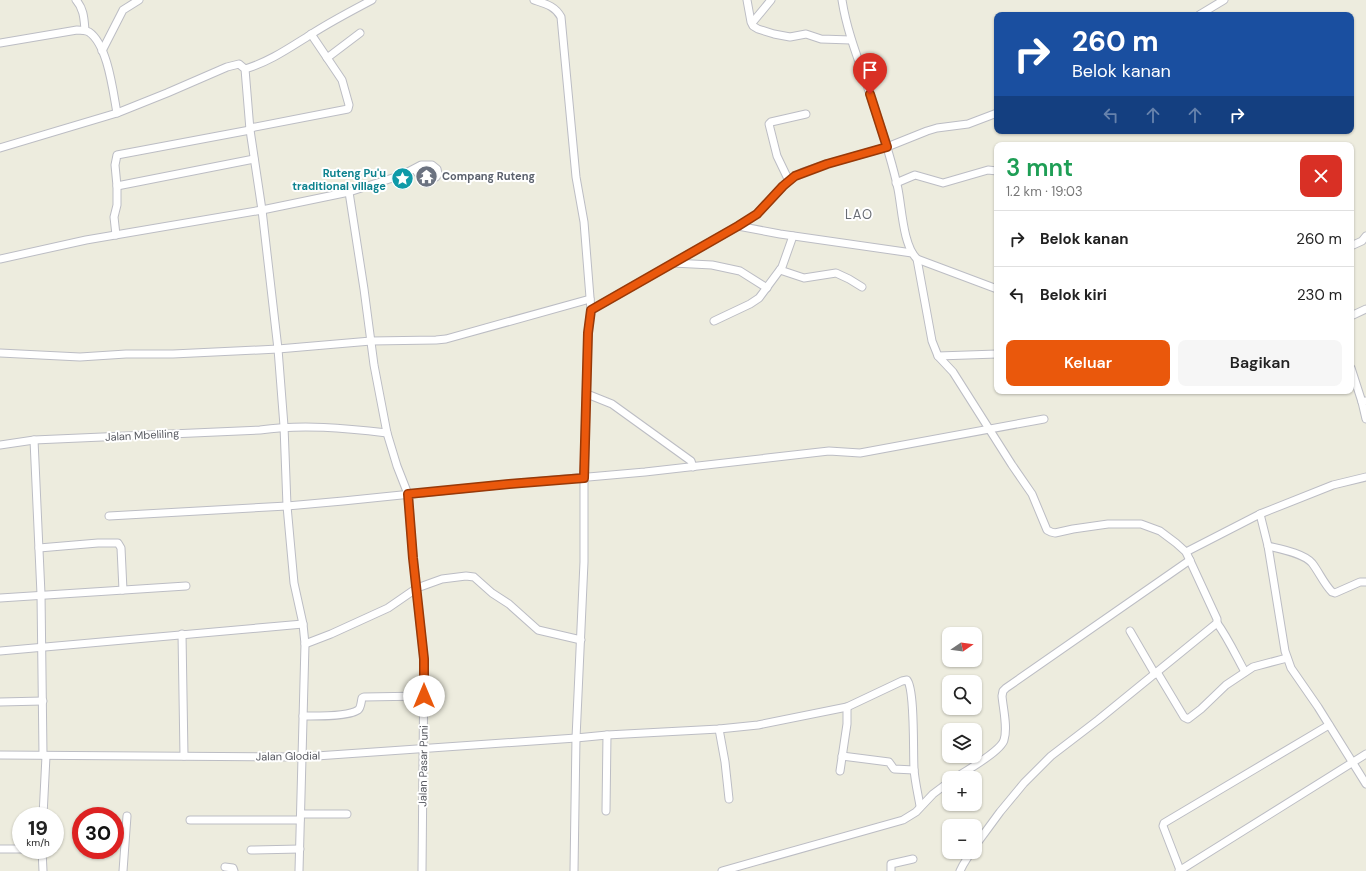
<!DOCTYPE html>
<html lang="id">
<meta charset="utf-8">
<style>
:root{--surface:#fff;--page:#f6f6f6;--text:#222;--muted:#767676;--line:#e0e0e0;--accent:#ea580c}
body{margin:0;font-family:"DM Sans",sans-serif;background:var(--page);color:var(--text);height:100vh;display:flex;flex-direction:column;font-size:15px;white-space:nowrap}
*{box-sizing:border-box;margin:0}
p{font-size:13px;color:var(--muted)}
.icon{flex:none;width:22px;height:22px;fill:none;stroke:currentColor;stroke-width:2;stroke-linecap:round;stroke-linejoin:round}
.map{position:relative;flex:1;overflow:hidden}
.side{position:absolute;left:994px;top:142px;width:360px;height:252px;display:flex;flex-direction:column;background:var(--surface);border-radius:8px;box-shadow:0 1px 3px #0004}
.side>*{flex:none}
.guide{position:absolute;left:994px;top:12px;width:360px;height:122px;border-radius:8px;box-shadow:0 1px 3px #0004;background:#1a4fa0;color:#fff;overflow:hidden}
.needle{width:26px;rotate:77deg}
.buttons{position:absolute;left:942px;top:627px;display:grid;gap:8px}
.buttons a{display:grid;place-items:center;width:40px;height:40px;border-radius:8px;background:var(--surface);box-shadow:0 1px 3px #0004;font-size:20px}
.speed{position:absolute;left:12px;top:807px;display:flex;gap:8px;font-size:20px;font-weight:700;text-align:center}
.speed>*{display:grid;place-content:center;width:52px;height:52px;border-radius:50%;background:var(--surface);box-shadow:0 1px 3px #0004;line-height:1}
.speed small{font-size:10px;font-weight:400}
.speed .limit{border:6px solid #d22;background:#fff;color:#111}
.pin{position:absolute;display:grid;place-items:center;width:34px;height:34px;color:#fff;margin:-41px -17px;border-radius:50% 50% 50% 0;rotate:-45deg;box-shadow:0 0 4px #0007}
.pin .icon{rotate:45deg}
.me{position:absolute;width:44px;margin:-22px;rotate:0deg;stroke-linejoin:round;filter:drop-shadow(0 0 3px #0008)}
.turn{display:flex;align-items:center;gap:14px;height:84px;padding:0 12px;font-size:18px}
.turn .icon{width:52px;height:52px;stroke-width:2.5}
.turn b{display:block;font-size:28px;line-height:34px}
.lanes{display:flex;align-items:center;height:38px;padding:0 12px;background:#0003;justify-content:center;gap:20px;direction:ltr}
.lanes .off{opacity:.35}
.round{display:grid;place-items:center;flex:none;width:42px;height:42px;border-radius:8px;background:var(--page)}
.headline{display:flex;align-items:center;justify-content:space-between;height:68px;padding:0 12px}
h1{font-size:24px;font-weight:600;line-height:30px;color:#1e9e55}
.primary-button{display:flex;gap:8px;margin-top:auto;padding:8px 12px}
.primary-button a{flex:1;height:46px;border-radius:8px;background:var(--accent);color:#fff;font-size:16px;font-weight:600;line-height:46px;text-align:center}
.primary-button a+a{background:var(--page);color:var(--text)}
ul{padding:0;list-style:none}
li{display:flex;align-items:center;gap:12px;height:56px;padding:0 12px;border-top:1px solid var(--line)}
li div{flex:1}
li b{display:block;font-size:15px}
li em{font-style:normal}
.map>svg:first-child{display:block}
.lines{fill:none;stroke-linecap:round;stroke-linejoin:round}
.minor-casing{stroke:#bcbdc4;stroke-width:9}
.minor{stroke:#fff;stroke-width:7}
.route-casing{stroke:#983908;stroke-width:10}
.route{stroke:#ea580c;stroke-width:7}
.labels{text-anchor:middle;stroke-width:4;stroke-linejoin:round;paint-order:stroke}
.culture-label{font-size:11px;font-weight:bold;fill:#0d838f;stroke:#fff;text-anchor:end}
.worship-label{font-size:11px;font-weight:bold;fill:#5b616d;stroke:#fff;text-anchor:start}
.street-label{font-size:11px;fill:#585a61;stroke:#fff}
.quarter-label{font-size:13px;letter-spacing:1px;fill:#686c73;stroke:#fff}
</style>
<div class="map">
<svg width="1366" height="871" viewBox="0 0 1366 871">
<rect width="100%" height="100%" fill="#edecde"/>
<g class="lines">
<defs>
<g id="minor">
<path d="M76 0C84 9 84 19 85 30"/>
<path d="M534 0C546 4 555 6 561 17L576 177 584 222 591 310 588 333 584 478V562L576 738 574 871"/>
<path d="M747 0 751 22 753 26 758 29 774 34 790 37 806 34 821 39 851 40"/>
<path d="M842 0C846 26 855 51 864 76 876 114 890 151 898 189 902 209 903 245 917 259L997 289"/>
<path d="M1199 15 1224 0"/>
<path d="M752 23 771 0"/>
<path d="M0 43 77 30C81 30 85 30 89 32 108 45 113 92 117 113"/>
<path d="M102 51 123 10 139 0"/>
<path d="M327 58 360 33"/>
<path d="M245 69C269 62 289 48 310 35 330 22 351 11 372 0"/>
<path d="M250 128 348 109 349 105 342 80 311 34"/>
<path d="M0 148 117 113 167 93 227 67 239 64 245 69 250 130 262 210 278 349 284 426 287 506 294 583 303 624 305 644 299 871"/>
<path d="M789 181 777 156 769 124 771 122 806 114"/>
<path d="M896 183 915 175 943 183 988 170 997 171"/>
<path d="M117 186 254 159"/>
<path d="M349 192 364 289 374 365 387 433 397 466 408 494 413 558 424 659 422 871"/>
<path d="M738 226 780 234 912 253"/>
<path d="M116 235 114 217 117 205V186L115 165 117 155 250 130"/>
<path d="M1351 246 1362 241 1366 236"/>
<path d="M0 259 86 240 262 210 349 192 402 175 421 165H432L437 169 438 174 436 177C426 181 420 178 415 169"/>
<path d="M917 259 932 341 938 356 953 372 1012 465 1032 494 1047 530 1051 532 1055 533 1073 529 1108 524H1141L1160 531 1176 543 1186 552 1217 619V623L1098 720 1051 756 1024 783 1000 812 975 846"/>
<path d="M673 263 712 265 740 271 767 288"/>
<path d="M780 270 804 278 836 273 849 279 862 287"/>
<path d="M591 310 738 226 757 214 790 179 803 172 827 164 887 147 927 131 937 128 968 124 997 113"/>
<path d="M1351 316 1366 309"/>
<path d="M714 321 750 304 759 298 782 267 793 236"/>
<path d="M0 353 80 357 126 354H173L278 349 371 341 436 340 446 339 590 299"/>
<path d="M938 356 997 354"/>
<path d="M1351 368 1362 402"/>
<path d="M587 394 612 404 691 461 693 467"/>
<path d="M1366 401 1362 402 1366 419"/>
<path d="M34 440 41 594 43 755"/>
<path d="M0 445 34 440 260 430C302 424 345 428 387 433"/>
<path d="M1260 514 1268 546 1285 651 1291 668 1318 707 1366 784"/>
<path d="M109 516 287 506 343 501 509 484 645 472 829 451 860 453 1044 419"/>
<path d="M1268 546C1280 549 1303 553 1312 563 1319 572 1324 584 1332 592L1335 593 1360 582H1366"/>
<path d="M39 548 98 543H118L121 548 123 590"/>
<path d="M1186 552 1260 514 1333 485 1366 477"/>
<path d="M0 598 186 586"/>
<path d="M1217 623C1228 638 1236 656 1245 672"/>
<path d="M1130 631 1155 674"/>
<path d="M182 634 184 756"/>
<path d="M305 644 331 634 388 608 417 588 442 579 466 576 474 577 492 593 509 604 538 630 581 640"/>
<path d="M0 651 303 624"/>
<path d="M1157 672 1184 717 1188 719 1201 709 1226 685 1253 667 1287 658"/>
<path d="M0 702 43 701"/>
<path d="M303 716C315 716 348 717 358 710 361 708 361 702 362 698L364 697 424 696"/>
<path d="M719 729 725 762 729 799"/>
<path d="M0 755 302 757 576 738 607 735 719 729 758 725 847 707 902 681 907 680C915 689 913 753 914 769 915 782 918 794 920 806"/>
<path d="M842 756 889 762 894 769 914 770"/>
<path d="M840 771 847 724V707"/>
<path d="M955 778C966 771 1001 751 1004 740 1008 728 1003 708 1002 696L1003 691 1006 688 1190 560"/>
<path d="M606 811 607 735"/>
<path d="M301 814H347"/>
<path d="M43 816 46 756"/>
<path d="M190 820H300"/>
<path d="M0 849H21"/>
<path d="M42 850 43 871"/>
<path d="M251 850 300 849"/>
<path d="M225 867 233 868 234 871"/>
<path d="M1180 870 1163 826 1164 823 1329 725"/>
<path d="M123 871 127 816"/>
<path d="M722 871 903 820 916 812 933 794 949 782"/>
<path d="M891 871V864L913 859"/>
<path d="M960 871 963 865 971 852"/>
<path d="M1179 871 1366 754"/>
</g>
</defs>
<use href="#minor" class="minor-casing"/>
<use href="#minor" class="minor"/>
</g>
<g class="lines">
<defs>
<path id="route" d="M424 696V659L413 558 408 494 509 484 584 478 588 333 591 310 738 226 757 214 783 186 795 176 827 164 887 147 870 94"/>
</defs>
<use href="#route" class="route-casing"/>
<use href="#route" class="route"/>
</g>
<defs>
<symbol id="temple-disc" viewBox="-11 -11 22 22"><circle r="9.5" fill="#6b7280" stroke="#fff"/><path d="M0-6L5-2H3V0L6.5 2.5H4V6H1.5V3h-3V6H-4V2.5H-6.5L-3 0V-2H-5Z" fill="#fff"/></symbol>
<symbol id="sight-disc" viewBox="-11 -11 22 22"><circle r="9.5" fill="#0f9aa8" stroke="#fff"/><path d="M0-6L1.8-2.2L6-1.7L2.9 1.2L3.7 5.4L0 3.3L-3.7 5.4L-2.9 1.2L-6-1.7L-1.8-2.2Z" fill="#fff"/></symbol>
</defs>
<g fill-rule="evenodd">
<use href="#temple-disc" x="414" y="164" width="25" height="25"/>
<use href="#sight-disc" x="390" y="166" width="25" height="25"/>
</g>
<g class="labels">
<g class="culture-label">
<text x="386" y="177">Ruteng Pu'u<tspan x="386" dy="13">traditional village</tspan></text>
</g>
<g class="worship-label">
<text x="442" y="180">Compang Ruteng</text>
</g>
<g class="street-label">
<text transform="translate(142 435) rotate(-3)" y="4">Jalan Mbeliling</text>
<text transform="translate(288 756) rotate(-1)" y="4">Jalan Glodial</text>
<text transform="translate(423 766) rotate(-89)" y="4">Jalan Pasar Puni</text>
</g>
<g class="quarter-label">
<text x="859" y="219">LAO</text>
</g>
</g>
</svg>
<div class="buttons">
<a><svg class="needle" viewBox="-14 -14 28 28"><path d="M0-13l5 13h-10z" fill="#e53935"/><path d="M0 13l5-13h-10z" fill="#767676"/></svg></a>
<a><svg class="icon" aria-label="search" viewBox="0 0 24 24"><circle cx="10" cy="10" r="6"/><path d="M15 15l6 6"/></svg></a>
<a><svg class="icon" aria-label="layers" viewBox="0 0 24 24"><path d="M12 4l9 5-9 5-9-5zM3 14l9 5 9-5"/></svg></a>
<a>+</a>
<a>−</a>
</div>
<div class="speed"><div>19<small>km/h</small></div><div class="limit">30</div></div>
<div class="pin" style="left:870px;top:94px;background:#d93025"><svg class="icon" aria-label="arrive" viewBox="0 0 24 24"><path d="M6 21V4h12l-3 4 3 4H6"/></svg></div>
<svg class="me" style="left:424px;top:696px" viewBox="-20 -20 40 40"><circle r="19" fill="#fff"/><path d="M0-13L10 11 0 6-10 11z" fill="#ea580c"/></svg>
<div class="guide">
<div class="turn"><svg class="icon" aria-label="right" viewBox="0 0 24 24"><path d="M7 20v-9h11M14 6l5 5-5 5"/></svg><div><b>260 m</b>Belok kanan</div></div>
<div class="lanes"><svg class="icon off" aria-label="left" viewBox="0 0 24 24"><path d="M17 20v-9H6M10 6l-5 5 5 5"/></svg><svg class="icon off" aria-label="ahead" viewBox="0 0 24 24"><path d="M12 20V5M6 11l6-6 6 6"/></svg><svg class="icon off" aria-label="ahead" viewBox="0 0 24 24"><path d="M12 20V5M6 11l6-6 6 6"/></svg><svg class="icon" aria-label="right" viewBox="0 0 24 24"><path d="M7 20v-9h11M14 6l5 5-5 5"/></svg></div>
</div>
<section class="side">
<div class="headline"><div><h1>3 mnt</h1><p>1.2 km · 19:03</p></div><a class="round" style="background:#d93025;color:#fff"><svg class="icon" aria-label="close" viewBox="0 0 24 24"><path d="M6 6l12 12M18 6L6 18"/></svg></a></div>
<ul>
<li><svg class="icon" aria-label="right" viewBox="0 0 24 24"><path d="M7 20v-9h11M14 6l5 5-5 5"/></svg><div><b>Belok kanan</b></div><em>260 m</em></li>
<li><svg class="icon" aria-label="left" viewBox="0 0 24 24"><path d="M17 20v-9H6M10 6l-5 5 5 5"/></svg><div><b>Belok kiri</b></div><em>230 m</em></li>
</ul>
<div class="primary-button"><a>Keluar</a><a>Bagikan</a></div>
</section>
</div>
